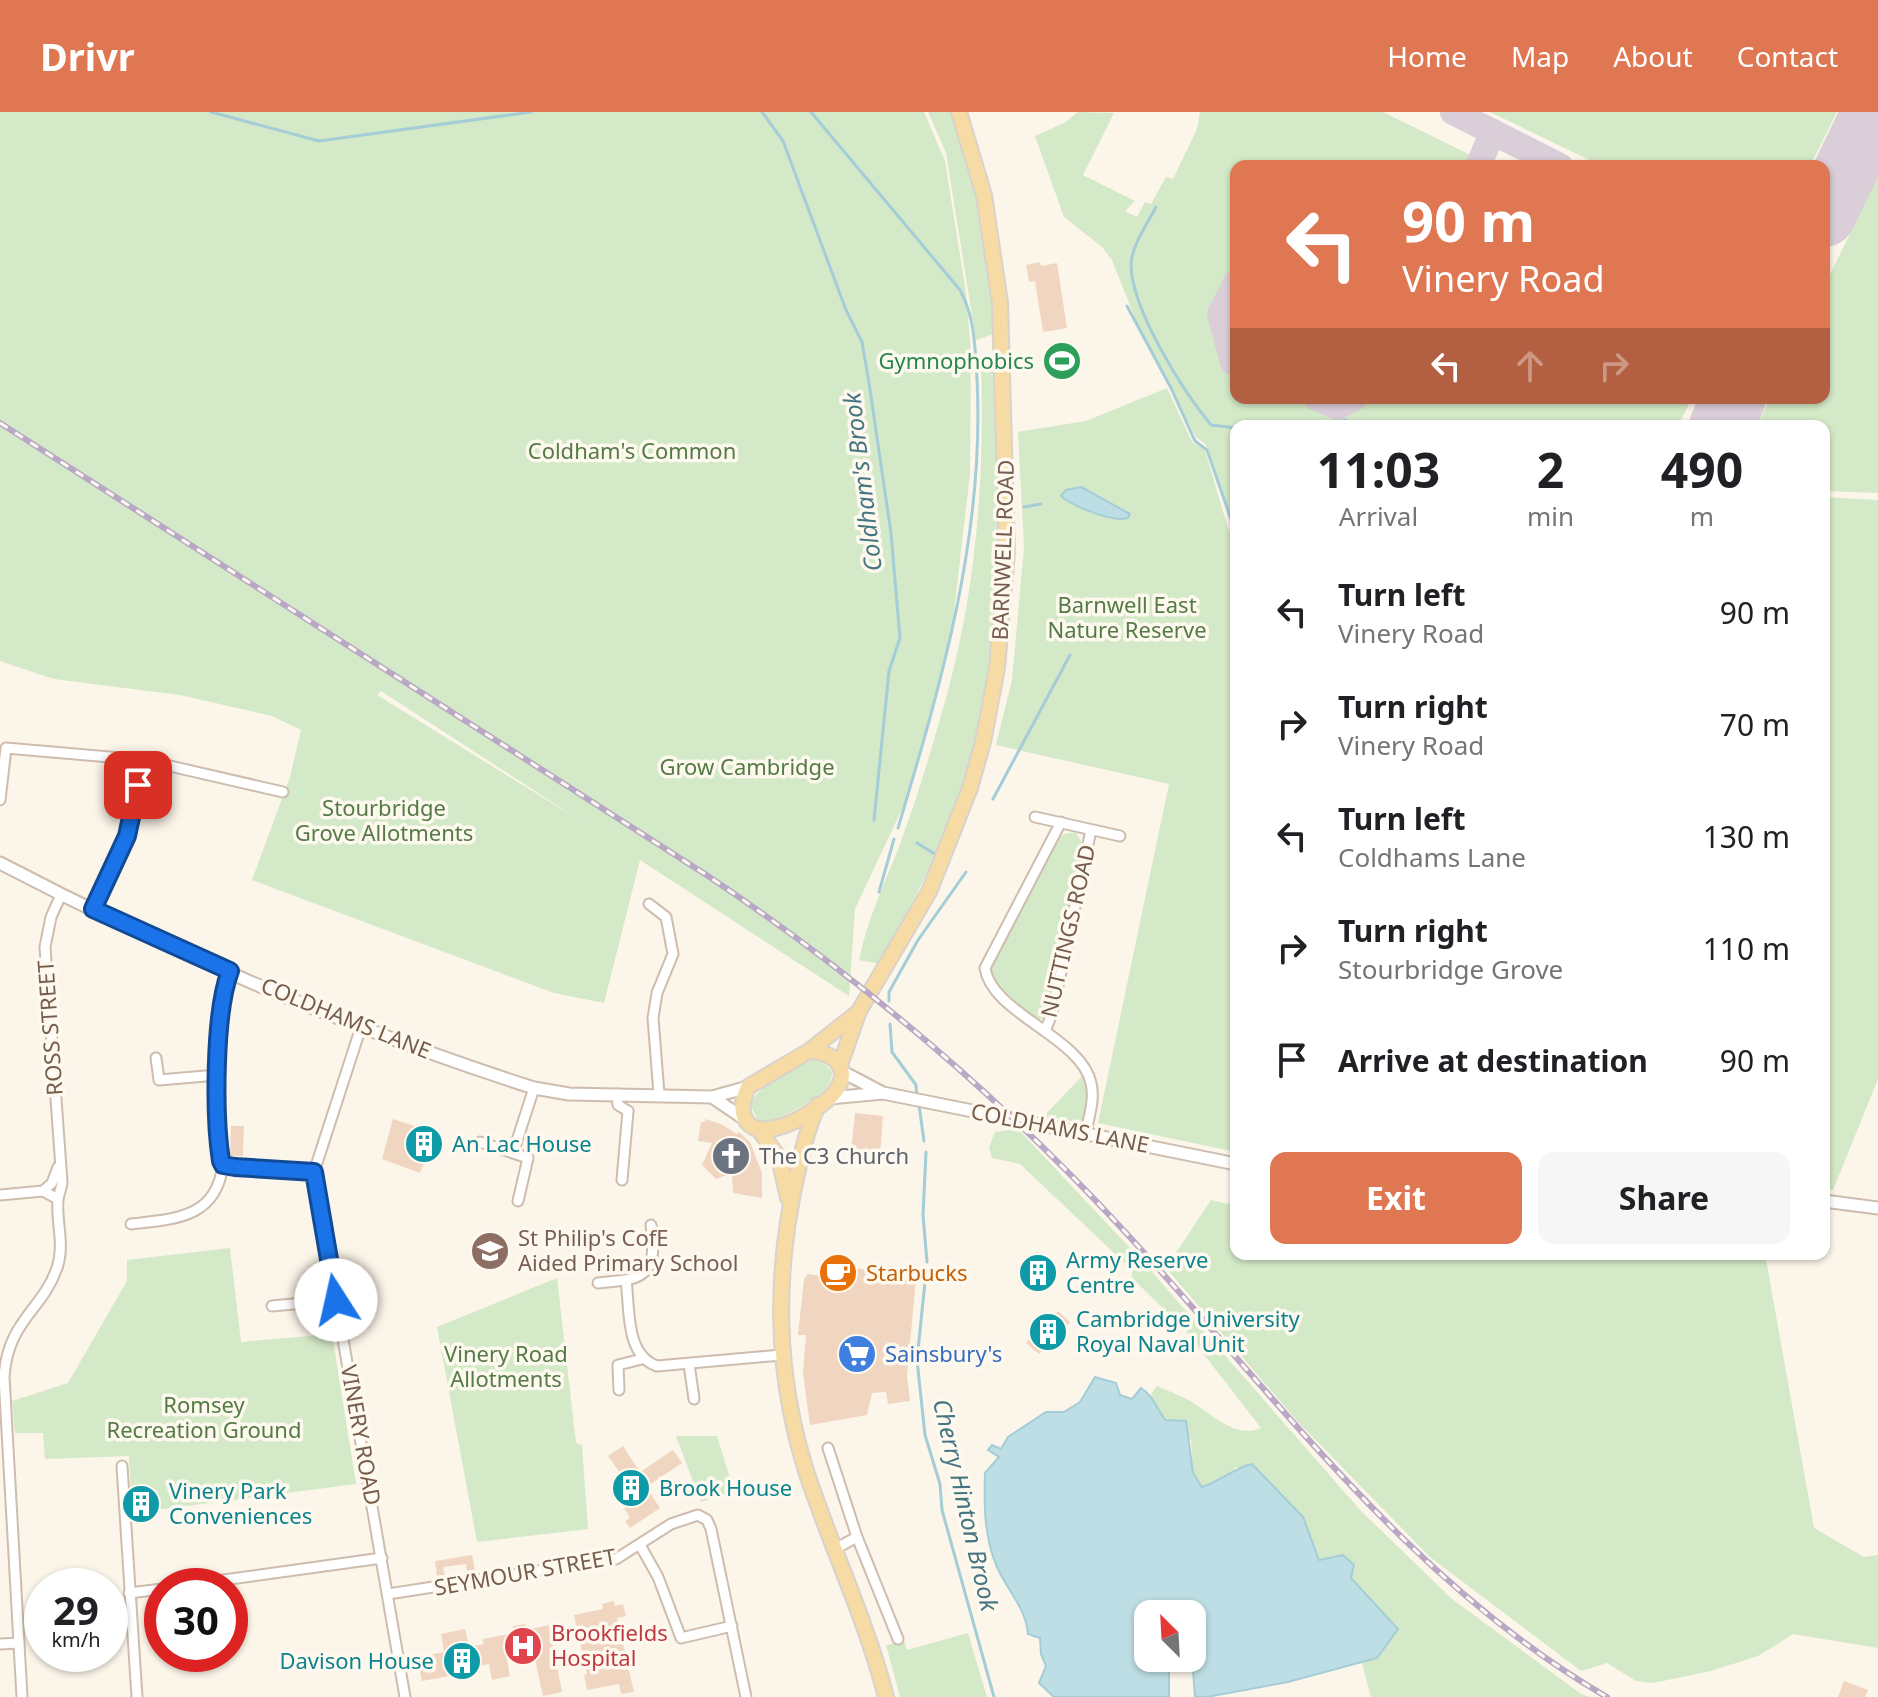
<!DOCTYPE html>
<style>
:root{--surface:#fff;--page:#f6f6f6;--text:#202124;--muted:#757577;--accent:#e07753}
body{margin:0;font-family:"Noto Sans",sans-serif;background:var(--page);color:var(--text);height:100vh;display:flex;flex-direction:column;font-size:30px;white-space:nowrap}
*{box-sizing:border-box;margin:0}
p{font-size:26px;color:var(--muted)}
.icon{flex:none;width:44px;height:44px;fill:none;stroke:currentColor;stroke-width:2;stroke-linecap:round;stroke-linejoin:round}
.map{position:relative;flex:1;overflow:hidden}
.panel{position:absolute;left:1230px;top:308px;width:600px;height:840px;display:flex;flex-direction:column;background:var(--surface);border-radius:16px;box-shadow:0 2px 6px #0004}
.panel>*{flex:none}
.guide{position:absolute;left:1230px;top:48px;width:600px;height:244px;border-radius:16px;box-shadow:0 2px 6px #0004;background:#e07753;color:#fff;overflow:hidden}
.needle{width:52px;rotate:336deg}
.buttons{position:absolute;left:1134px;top:1488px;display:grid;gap:16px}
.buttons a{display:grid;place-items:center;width:72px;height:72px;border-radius:16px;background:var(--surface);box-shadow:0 2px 6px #0004;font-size:40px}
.speed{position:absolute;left:24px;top:1456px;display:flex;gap:16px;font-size:40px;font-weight:700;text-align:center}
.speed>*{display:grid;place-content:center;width:104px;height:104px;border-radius:50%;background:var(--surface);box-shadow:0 2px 6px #0004;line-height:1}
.speed small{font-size:20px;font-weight:400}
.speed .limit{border:12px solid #d22;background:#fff;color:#111}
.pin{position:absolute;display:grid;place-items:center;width:68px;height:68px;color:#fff;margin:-34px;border-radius:16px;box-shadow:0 4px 12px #0006}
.me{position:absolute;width:88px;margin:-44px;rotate:350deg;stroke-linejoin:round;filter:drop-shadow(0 0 6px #0008)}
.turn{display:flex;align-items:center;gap:28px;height:168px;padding:0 40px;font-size:36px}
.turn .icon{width:104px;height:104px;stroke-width:2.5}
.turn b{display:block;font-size:56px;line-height:68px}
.lanes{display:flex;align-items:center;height:76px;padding:0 40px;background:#0003;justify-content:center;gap:40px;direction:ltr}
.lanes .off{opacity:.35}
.eta{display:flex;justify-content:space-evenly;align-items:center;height:136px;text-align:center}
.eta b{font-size:48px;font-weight:700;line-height:56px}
.action{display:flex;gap:16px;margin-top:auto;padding:16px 40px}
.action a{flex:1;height:92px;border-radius:16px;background:var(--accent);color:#fff;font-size:32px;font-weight:700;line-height:92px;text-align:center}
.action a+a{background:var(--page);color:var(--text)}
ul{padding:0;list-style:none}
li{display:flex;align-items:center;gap:24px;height:112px;padding:0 40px}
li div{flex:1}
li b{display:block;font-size:30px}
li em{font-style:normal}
header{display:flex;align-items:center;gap:48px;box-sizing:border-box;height:112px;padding:0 40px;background:var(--accent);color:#fff}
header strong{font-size:38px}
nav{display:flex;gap:44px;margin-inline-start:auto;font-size:28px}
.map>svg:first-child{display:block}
.green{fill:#d4e9c7;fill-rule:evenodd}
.water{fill:#bddee5;stroke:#a4cdd7;stroke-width:2;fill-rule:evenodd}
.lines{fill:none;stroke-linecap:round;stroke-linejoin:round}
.stream{stroke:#a4cdd7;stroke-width:3}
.taxiway{stroke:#daced8;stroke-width:26}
.runway{stroke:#daced8;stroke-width:64}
.building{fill:#f0d6c1}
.minor-casing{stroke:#cebdaf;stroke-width:13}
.tertiary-casing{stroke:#cebdaf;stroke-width:15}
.primary-casing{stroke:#d9d2cd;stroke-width:18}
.minor{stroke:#fff;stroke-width:9}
.tertiary{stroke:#fff;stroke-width:11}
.primary{stroke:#f7dba4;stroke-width:14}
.rail-casing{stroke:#b9a7c6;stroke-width:6}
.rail{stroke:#fef9ef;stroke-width:3;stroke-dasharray:9;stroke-linecap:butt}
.route-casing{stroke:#114b97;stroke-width:20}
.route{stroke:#1a73e8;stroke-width:14}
.labels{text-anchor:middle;stroke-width:7;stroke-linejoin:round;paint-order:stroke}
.leisure-label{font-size:22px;fill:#27864d;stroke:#fef9ef;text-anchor:end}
.park-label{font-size:22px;fill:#547b45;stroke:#fef9ef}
.street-label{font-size:22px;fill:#765d4d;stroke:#fef9ef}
.culture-label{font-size:22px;fill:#0d838f;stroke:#fef9ef;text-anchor:start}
.worship-label{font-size:22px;fill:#5b616d;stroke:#fef9ef;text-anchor:start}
.education-label{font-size:22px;fill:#785e54;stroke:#fef9ef;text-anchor:start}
.food-label{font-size:22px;fill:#c56008;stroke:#fef9ef;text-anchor:start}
.shop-label{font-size:22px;fill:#366cbe;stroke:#fef9ef;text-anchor:start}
.health-label{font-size:22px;fill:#be3a42;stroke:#fef9ef;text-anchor:start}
.water-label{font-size:24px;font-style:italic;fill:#447581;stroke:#fef9ef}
</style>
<header>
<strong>Drivr</strong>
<nav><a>Home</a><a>Map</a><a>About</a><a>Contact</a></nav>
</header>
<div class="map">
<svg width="1878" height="1585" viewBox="0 0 1878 1585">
<rect width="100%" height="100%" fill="#fcf5e9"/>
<g class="green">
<path d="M0 0H924L945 49 966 181 971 240 970 362 951 525 908 684 855 797 849 884 640 748 604 891 554 881 252 768 290 665 301 618 272 604 180 583 54 567 0 549ZM381 579 581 709 377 583Z"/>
<path d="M928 0H952C979 69 990 147 996 221L976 228 946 41Z"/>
<path d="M1078 0 1114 1 1083 63 1135 89 1125 99 1137 105 1145 90 1151 92 1166 65 1173 67 1197 17 1200 0H1383L1493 54H1236V286H1692L1678 314H1236V1040L1098 1011 1169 672 996 633 1012 568 1024 435 1018 320 1086 309 1167 276 1192 330 1205 338 1229 420 1230 414 1234 413 1206 333 1196 325 1140 219 1112 148 1102 135 1064 105 1035 24 1064 11Z"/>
<path d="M1490 0H1837L1810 54H1602Z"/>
<path d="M1878 64V381L1824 379V314H1757L1770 286H1824V175Z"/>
<path d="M981 250 1001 259C1001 352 1005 446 994 539 981 648 934 757 880 852L859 848C866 816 874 796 886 767 909 713 926 656 942 600 976 485 985 369 981 250Z"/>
<path d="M1824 385 1878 388V967L1833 1078 1824 1077Z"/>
<path d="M1067 721H1076L1084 734 1050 899C1045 907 1041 909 1032 906L993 871 989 852 1060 724Z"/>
<path d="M819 947 832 959C833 984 794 997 775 1008L766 1011 757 1007 750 992C756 976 802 947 819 947Z"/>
<path d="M1084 962 1089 976 1086 1004 1079 1010 1043 1005Z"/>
<path d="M1018 1017 1146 1153 1361 1399 1452 1487 1581 1582 1591 1585H1371L1362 1551 1377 1546 1398 1517 1350 1466 1320 1448 1302 1405 1236 1355 1222 1369 1202 1375 1193 1361 1191 1328 1155 1296 1151 1282 1157 1274C1170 1280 1186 1285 1198 1294 1217 1307 1238 1326 1261 1316L1185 1218 1132 1166V1158L1020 1052 992 1046 989 1035 995 1020Z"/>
<path d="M1236 1085V1142H1765L1814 1416 1864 1445 1878 1443V1536L1793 1522 1758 1544 1711 1559 1653 1571 1636 1569 1607 1551 1581 1559 1430 1445 1298 1310 1166 1156 1211 1088 1228 1092Z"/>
<path d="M230 1136 241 1230 332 1222 356 1372 132 1401 129 1344 45 1347 43 1321H15L12 1289 68 1271 127 1169V1148Z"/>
<path d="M557 1166 576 1331 582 1333 588 1417 477 1430 437 1215Z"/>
<path d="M676 1324H717L734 1379 701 1390Z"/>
<path d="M968 1521 987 1585H900L886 1533 904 1529 907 1538Z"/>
</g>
<g class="water">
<path d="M1081 375 1130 402 1128 406C1114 411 1072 394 1061 384L1066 378Z"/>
<path d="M1095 1265 1116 1271 1120 1283 1132 1287 1141 1276C1154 1284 1156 1297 1166 1308L1186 1309 1193 1361 1202 1375C1222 1369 1233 1356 1252 1352L1303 1405 1319 1448 1343 1443 1354 1453 1351 1466 1398 1517 1377 1546 1288 1570 1207 1585H1195L1193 1558 1184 1548 1169 1547V1585H1054L1039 1571 1046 1554 1041 1542 1040 1526 1028 1522C1026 1496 1007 1478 997 1455 984 1425 984 1393 985 1361L999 1345 988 1338 992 1333 1001 1337 1008 1325 1046 1300H1064L1080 1290ZM1148 1502H1192V1546H1148Z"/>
</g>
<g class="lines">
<g class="stream">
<path d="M211 0 319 29 531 0"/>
<path d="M762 0 783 29 846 198 862 230 869 271 891 421 900 526 889 559 874 708"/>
<path d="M811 0 960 178C975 205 975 236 977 267 985 421 942 569 898 716"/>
<path d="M1156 95C1148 111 1132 133 1131 152 1131 197 1183 279 1211 313L1236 316"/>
<path d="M1127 194 1171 276 1195 329 1207 338 1233 413"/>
<path d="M1328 314 1346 308"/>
<path d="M1024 395 1041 392"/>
<path d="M993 687 1070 543"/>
<path d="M917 731 935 742"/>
<path d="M879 780 894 727"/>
<path d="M889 889V880L918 828 966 760"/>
<path d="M890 912 892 940 916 973 917 986"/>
<path d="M919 993 924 1029"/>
<path d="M926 1040 923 1103 927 1150"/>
<path d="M926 1160 917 1248 925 1323 940 1372 942 1398 994 1585"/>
</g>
<g class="taxiway">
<path d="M1453 0 1560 54"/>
<path d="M1478 54 1493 20"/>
<path d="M1236 171 1220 202 1233 250 1236 251"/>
<path d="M1317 286 1337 295 1354 286"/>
</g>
<g class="runway">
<path d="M1824 103 1874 0"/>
<path d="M1721 314 1734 286"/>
</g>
</g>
<g class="building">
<path d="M1040 150 1041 154 1057 151 1067 216 1043 220 1035 169 1029 170 1026 153Z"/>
<path d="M855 1001 883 1004 880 1042 851 1040Z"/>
<path d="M393 1007 436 1021 420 1061 382 1047Z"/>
<path d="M705 1007 721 1012 737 1022 739 1020 750 1030 762 1061V1086L733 1081 732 1061 716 1067 702 1053 712 1031 698 1029 701 1010H705Z"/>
<path d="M231 1014H244L243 1044H230Z"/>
<path d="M1037 1140 1058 1160 1038 1181 1017 1161Z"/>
<path d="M830 1153 871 1158 870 1169 899 1172V1166L916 1167 907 1264 910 1289 888 1292 886 1280 872 1281 867 1303 810 1313 803 1261 806 1223H798L804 1167 808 1162 829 1165Z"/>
<path d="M1058 1199 1070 1210 1039 1242 1026 1231Z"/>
<path d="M623 1334 640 1360 673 1338 682 1351 646 1375 660 1396 630 1416 625 1409 630 1406 624 1396 627 1394 614 1377 623 1372 620 1367 623 1365 608 1344Z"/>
<path d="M472 1443 475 1458 467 1460 466 1452 443 1455 445 1463 437 1464 435 1449Z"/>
<path d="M614 1489 615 1494 623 1492 626 1504 617 1506 634 1580 621 1582 619 1572 587 1578 584 1563 587 1562 574 1503 603 1497 602 1492Z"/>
<path d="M525 1512 526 1518 549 1513 562 1580 543 1584 533 1538 506 1543 510 1564 492 1568 489 1552 472 1556V1560L422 1569 417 1545 444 1540 441 1522 465 1517 469 1535 484 1532 482 1527 514 1521 513 1514Z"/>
<path d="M1844 1569 1868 1578 1865 1585H1838Z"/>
</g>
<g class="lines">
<defs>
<g id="minor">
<path d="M0 688 6 636 144 648 283 680"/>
<path d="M1035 705 1120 724"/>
<path d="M1061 710 985 856C991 901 1081 925 1091 971 1095 987 1089 1004 1086 1020"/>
<path d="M649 792 666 805 673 842 657 881 653 906 659 982"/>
<path d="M93 797 127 724 144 648"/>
<path d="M230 859C214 900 214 1005 221 1049L235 1055 314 1060"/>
<path d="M361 915 314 1060 405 1585"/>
<path d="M1045 919 1052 902 1091 718"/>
<path d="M156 946 159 968 217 963"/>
<path d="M617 982 618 993 628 999"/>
<path d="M480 1030 513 1041"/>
<path d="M622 1068 628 999"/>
<path d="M43 1079 52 1071 58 1055"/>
<path d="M0 1083 43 1079 58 1087"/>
<path d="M518 1089 528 1046 513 1041 534 976"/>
<path d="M131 1112C176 1107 216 1106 223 1053"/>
<path d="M651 1113C654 1138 657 1163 626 1168 630 1197 625 1243 657 1254L781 1243"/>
<path d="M598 1171 626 1168"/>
<path d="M272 1194 336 1188"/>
<path d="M689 1252 694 1287"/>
<path d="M619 1278 618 1253 642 1247"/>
<path d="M828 1336 857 1425 898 1527"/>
<path d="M122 1354 137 1585"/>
<path d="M640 1433 658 1465 681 1526 732 1514"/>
<path d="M835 1437 857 1425"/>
<path d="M180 1474 382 1446"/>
<path d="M129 1481 162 1477"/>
<path d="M388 1482 616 1447 671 1412 698 1403 707 1408 711 1417 746 1585"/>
<path d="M0 1532 19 1531"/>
<path d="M22 1585 4 1265C8 1208 42 1199 57 1156 65 1132 56 1111 58 1088 58 1082 62 1077 62 1070L45 835 51 805 61 783"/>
</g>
<g id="tertiary">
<path d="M0 751C170 840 350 917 534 976L569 982 712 985 748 975"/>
<path d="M841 959 883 981 1236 1052"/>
<path d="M712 985 746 1008"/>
<path d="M830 986 883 981"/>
<path d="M1824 1089 1878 1096"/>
</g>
<g id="primary">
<path d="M809 939C830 939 852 954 837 977 825 996 765 1033 747 1010 739 999 743 987 748 975L809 939 856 902"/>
<path d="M840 953 859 899 929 780 970 676 983 630 997 556 1007 440 1000 191 984 83 959 0"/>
<path d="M818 993C807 1017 803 1037 797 1062 774 1164 775 1262 807 1362 832 1437 866 1508 886 1585"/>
<path d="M760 1019 779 1046 788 1086"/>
</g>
</defs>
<use href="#minor" class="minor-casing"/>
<use href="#tertiary" class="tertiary-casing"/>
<use href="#primary" class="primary-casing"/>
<use href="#minor" class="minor"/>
<use href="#tertiary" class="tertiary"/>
<use href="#primary" class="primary"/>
<defs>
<path id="rail" d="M0 311 708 764C862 867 1002 986 1127 1122 1278 1286 1410 1471 1607 1585"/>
</defs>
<use href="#rail" class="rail-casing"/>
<use href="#rail" class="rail"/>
</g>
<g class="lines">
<defs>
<path id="route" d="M138 673 127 724 93 797 230 859C214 901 214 1004 221 1049L223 1053 235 1055 314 1060 336 1188"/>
</defs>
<use href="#route" class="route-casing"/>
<use href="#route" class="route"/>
</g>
<defs>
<symbol id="stadium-disc" viewBox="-11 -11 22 22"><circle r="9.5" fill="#2e9e5b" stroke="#fef9ef"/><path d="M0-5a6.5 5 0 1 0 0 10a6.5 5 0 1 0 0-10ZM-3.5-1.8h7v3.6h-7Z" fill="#fff"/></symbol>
<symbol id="building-disc" viewBox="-11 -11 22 22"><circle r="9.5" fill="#0f9aa8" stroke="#fef9ef"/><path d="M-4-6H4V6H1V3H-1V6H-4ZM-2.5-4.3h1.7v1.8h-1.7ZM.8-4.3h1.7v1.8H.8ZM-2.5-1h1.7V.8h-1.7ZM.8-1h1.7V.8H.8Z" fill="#fff"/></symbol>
<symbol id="church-disc" viewBox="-11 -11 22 22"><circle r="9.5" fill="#6b7280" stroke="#fef9ef"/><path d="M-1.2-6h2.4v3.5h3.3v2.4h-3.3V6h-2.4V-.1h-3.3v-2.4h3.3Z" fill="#fff"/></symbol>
<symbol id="school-disc" viewBox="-11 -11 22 22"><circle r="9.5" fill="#8d6e63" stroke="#fef9ef"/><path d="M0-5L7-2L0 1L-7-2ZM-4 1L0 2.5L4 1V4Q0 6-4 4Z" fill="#fff"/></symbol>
<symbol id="cafe-disc" viewBox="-11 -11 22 22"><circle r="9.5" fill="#e8710a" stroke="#fef9ef"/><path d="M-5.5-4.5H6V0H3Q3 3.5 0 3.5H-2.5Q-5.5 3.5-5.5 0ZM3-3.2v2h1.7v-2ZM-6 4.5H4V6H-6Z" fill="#fff"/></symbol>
<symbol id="supermarket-disc" viewBox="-11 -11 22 22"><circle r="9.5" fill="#3f7fe0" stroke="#fef9ef"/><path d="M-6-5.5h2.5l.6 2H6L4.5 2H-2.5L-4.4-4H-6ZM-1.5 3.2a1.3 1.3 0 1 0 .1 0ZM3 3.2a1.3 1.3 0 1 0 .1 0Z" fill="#fff"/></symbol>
<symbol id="hospital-disc" viewBox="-11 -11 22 22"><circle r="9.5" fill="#e0444e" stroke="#fef9ef"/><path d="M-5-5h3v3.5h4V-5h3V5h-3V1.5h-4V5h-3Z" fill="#fff"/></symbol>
</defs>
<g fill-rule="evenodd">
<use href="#stadium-disc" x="1040" y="227" width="44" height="44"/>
<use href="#building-disc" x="402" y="1010" width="44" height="44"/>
<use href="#church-disc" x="709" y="1022" width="44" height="44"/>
<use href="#school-disc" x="468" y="1117" width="44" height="44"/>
<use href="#cafe-disc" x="816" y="1139" width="44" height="44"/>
<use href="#building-disc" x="1016" y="1139" width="44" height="44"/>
<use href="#building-disc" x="1026" y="1198" width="44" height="44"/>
<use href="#supermarket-disc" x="835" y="1220" width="44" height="44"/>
<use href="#building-disc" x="609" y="1354" width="44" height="44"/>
<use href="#building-disc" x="119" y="1370" width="44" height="44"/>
<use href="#hospital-disc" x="501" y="1512" width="44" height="44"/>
<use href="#building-disc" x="440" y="1527" width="44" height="44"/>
</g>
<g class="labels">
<g class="leisure-label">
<text x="1034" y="257">Gymnophobics</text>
</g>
<g class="park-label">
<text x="632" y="347">Coldham's Common</text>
<text x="1127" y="501">Barnwell East<tspan x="1127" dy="25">Nature Reserve</tspan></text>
<text x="747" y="663">Grow Cambridge</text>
<text x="384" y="704">Stourbridge<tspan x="384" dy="25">Grove Allotments</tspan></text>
<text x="506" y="1250">Vinery Road<tspan x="506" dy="25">Allotments</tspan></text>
<text x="204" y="1301">Romsey<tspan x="204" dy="25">Recreation Ground</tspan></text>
</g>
<g class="street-label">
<text transform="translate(1003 438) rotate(-88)" y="8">BARNWELL ROAD</text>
<text transform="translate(1068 819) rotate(-77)" y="8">NUTTINGS ROAD</text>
<text transform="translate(346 906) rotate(22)" y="8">COLDHAMS LANE</text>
<text transform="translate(50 916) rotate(-94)" y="8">ROSS STREET</text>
<text transform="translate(1060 1016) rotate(11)" y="8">COLDHAMS LANE</text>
<text transform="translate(361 1323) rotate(80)" y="8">VINERY ROAD</text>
<text transform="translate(525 1460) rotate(-10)" y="8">SEYMOUR STREET</text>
</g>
<g class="culture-label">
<text x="452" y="1040">An Lac House</text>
<text x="1066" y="1156">Army Reserve<tspan x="1066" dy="25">Centre</tspan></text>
<text x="1076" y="1215">Cambridge University<tspan x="1076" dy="25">Royal Naval Unit</tspan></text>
<text x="659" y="1384">Brook House</text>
<text x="169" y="1387">Vinery Park<tspan x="169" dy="25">Conveniences</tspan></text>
<text x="434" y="1557" text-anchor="end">Davison House</text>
</g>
<g class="worship-label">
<text x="759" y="1052">The C3 Church</text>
</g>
<g class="education-label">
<text x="518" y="1134">St Philip's CofE<tspan x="518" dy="25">Aided Primary School</tspan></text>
</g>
<g class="food-label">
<text x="866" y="1169">Starbucks</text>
</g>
<g class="shop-label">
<text x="885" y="1250">Sainsbury's</text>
</g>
<g class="health-label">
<text x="551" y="1529">Brookfields<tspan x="551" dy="25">Hospital</tspan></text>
</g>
<g class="water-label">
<text transform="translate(863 370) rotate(-97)" y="8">Coldham's Brook</text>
<text transform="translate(965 1393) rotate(77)" y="8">Cherry Hinton Brook</text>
</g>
</g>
</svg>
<div class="buttons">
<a><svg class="needle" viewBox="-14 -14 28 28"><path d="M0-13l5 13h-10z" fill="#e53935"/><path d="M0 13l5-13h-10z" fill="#757577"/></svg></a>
</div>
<div class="speed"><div>29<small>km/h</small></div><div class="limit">30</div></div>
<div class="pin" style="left:138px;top:673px;background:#d93025"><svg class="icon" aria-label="arrive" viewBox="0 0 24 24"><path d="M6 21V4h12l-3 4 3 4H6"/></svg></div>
<svg class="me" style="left:336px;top:1188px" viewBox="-20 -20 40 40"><circle r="19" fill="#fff"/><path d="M0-13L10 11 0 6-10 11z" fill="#1a73e8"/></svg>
<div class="guide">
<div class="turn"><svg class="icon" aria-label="left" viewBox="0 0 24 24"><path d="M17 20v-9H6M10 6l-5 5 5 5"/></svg><div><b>90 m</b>Vinery Road</div></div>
<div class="lanes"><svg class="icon" aria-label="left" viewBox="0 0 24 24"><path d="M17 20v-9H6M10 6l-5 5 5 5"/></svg><svg class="icon off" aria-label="ahead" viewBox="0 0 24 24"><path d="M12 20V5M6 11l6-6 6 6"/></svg><svg class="icon off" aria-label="right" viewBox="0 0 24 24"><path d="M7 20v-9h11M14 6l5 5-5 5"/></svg></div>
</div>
<section class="panel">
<div class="eta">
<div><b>11:03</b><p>Arrival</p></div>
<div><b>2</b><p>min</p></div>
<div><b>490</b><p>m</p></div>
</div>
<ul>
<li><svg class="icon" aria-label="left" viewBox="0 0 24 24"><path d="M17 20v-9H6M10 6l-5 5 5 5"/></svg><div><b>Turn left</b><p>Vinery Road</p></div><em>90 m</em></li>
<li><svg class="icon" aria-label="right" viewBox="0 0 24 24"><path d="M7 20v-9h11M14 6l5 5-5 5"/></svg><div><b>Turn right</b><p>Vinery Road</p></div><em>70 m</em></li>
<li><svg class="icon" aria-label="left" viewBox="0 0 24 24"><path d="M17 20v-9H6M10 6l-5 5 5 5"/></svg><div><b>Turn left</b><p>Coldhams Lane</p></div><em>130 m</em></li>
<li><svg class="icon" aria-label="right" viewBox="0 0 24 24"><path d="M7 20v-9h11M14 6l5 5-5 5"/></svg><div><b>Turn right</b><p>Stourbridge Grove</p></div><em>110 m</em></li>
<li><svg class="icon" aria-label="arrive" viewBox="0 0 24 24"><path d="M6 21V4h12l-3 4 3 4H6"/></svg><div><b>Arrive at destination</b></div><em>90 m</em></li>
</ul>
<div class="action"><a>Exit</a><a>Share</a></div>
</section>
</div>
